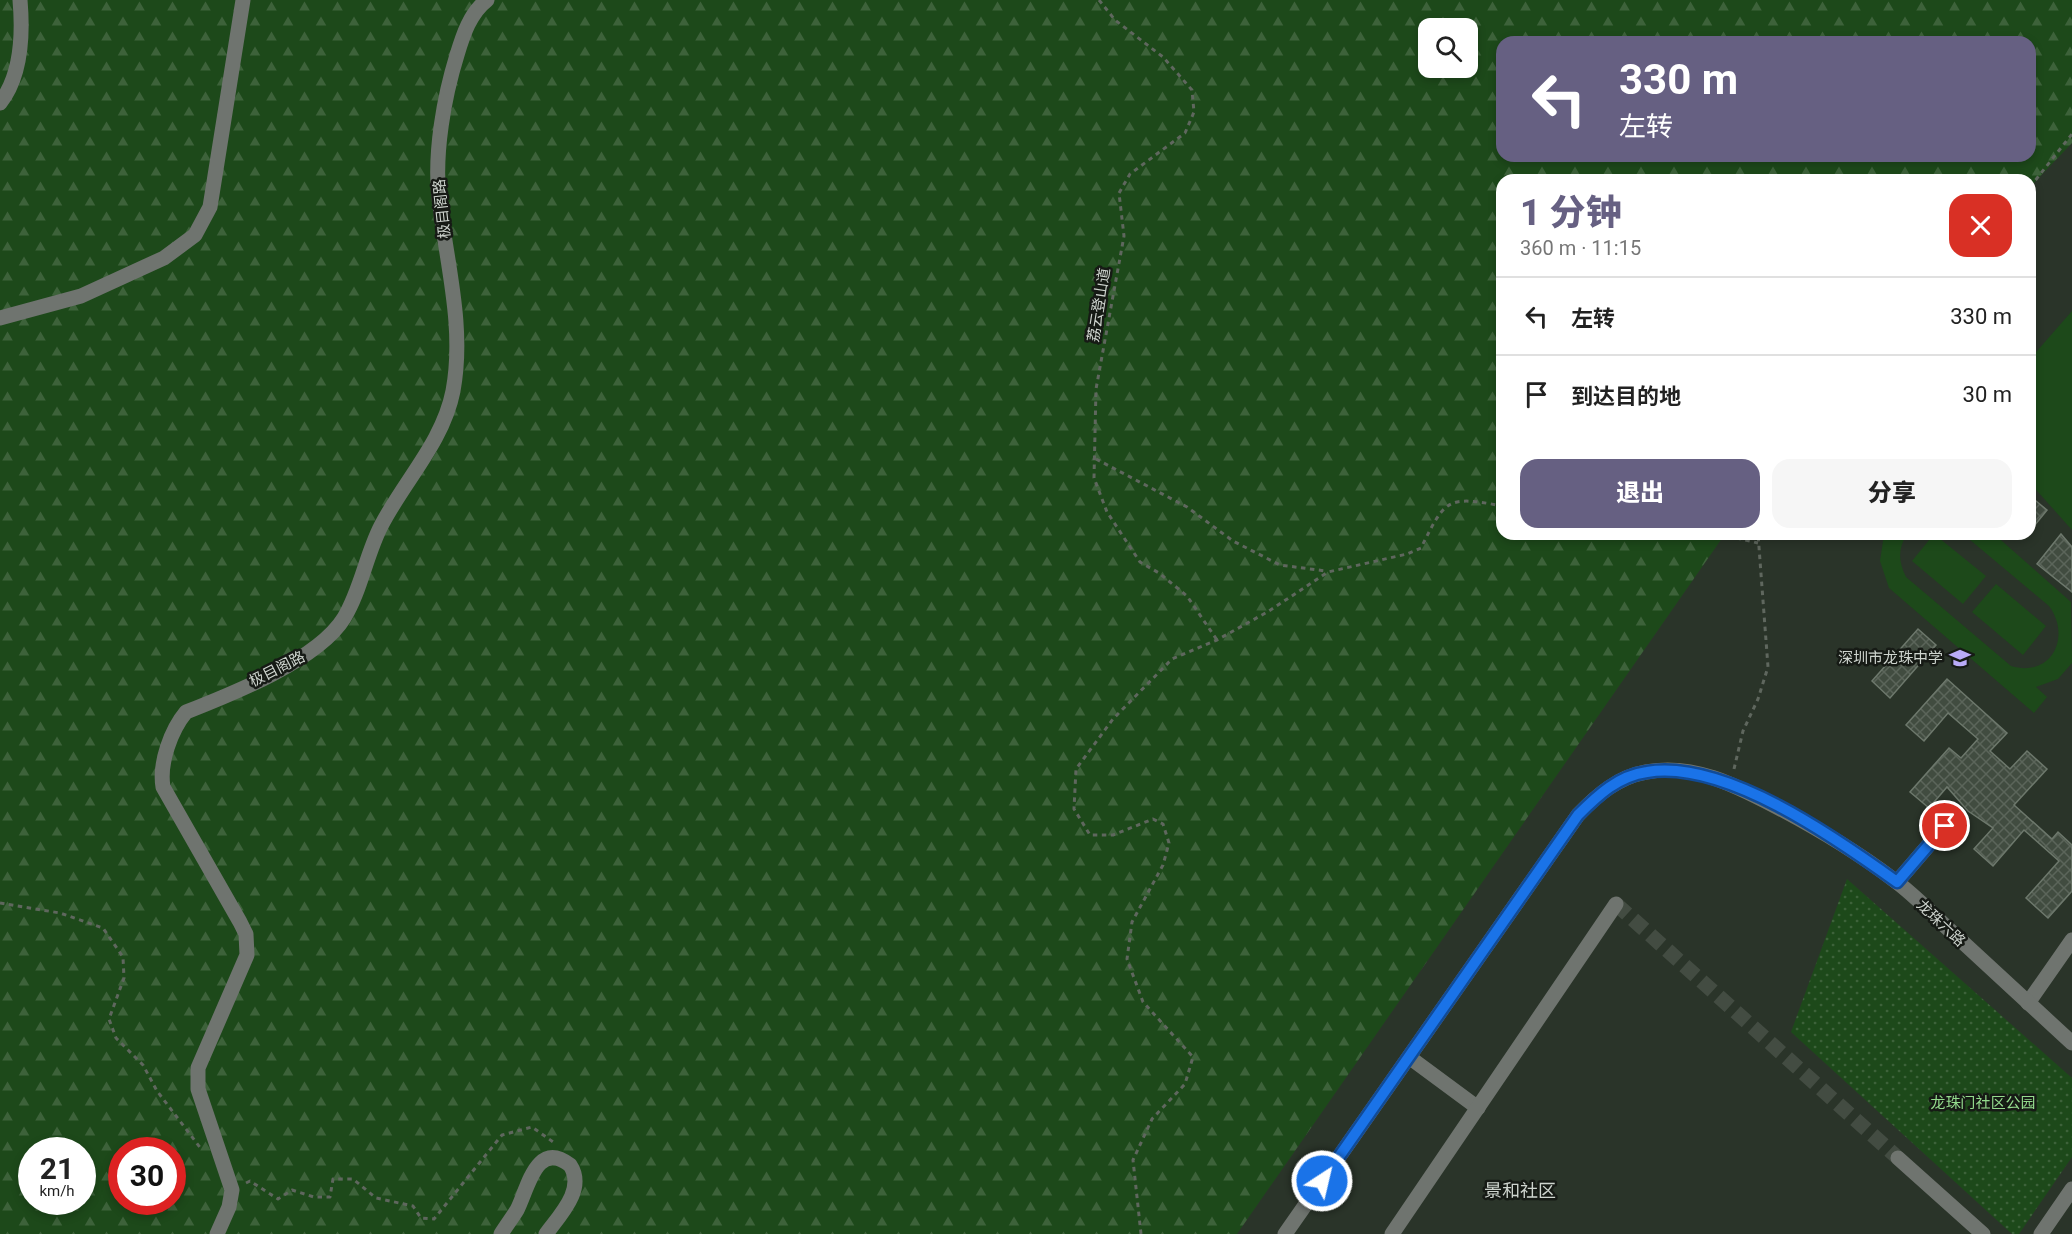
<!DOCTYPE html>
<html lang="zh">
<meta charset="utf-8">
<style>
:root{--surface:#fff;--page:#f6f6f6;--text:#222;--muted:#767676;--line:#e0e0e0;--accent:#666082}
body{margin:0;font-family:Roboto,"Noto Sans SC",sans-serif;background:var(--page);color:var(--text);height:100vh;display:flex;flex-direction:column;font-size:22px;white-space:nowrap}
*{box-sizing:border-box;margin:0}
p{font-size:20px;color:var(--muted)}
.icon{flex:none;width:33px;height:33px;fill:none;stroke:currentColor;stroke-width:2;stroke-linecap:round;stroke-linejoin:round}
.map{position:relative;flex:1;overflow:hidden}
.sheet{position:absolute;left:1496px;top:174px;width:540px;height:366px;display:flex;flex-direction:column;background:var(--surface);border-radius:18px;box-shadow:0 3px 9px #0003}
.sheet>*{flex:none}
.banner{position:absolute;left:1496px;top:36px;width:540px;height:126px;border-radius:18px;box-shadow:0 3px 9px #0003;background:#666082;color:#fff;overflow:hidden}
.controls{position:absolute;left:1418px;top:18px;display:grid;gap:12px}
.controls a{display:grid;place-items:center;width:60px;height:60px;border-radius:12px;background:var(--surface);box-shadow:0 3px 9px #0003;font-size:30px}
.speed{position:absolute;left:18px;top:1137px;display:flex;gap:12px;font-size:30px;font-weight:700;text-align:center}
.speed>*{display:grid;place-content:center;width:78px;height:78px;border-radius:50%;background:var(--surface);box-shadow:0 3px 9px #0003;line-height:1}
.speed small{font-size:15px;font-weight:400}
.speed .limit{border:9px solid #d22;background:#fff;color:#111}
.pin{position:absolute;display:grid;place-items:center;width:51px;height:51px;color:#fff;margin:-26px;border:3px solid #fff;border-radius:50%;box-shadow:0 2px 6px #0007}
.me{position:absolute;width:66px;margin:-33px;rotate:35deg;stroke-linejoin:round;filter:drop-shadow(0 0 4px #0008)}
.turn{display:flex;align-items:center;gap:21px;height:126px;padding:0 24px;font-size:27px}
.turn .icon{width:78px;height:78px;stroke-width:2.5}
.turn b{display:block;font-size:42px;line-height:51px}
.round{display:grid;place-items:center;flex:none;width:63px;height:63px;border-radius:18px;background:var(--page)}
.head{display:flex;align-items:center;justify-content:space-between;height:102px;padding:0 24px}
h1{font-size:36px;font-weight:800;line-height:45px;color:var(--accent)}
.cta{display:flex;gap:12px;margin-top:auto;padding:12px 24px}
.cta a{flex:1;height:69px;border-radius:18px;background:var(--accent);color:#fff;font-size:24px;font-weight:800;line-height:69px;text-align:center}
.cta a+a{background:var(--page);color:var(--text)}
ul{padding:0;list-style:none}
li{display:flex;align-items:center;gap:18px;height:78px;padding:0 24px;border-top:2px solid var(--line)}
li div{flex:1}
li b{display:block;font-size:22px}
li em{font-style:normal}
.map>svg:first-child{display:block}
.forest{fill:url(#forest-firs);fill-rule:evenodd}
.park{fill:url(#park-dots)}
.pitch{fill:#1d491a}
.building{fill:url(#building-cross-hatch);stroke:#6d786c;stroke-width:1.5}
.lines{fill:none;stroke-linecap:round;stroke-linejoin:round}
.minor-tunnel{stroke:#434c42;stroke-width:15;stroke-dasharray:15 8;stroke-linecap:butt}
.path{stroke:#5f675e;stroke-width:3;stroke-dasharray:4.5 4.5;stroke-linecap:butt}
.minor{stroke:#6f746f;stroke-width:15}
.route-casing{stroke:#114b97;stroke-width:15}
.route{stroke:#1a73e8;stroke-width:10}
.labels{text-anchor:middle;stroke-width:5;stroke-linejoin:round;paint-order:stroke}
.street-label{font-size:15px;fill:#ced4ce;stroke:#161a15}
.poi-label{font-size:15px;fill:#ced4ce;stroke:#161a15;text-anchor:end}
.park-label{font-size:15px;fill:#94dc8d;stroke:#161a15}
.quarter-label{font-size:18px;fill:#ced4ce;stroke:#161a15}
</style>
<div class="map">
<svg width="2072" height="1234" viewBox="0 0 2072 1234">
<defs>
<pattern id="forest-firs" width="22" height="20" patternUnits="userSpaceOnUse" patternTransform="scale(1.5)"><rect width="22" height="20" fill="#1d491a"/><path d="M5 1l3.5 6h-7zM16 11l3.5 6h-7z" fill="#3d623a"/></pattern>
<pattern id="park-dots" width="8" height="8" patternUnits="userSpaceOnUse" patternTransform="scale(1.5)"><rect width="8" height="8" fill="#1d491a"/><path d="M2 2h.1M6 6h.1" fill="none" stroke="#3d623a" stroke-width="1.8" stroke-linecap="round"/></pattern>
<pattern id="building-cross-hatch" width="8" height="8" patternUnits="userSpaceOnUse" patternTransform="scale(1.5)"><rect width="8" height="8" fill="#414c40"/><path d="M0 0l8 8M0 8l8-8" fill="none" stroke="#5b655a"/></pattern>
</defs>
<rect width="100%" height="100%" fill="#2a3429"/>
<path class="forest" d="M0 0H2072V143L2030 187V180H1502V534H1725L1237 1234H0ZM1428 28H1467V68H1428ZM1502 42H2030V156H1502ZM32 1150H82V1202H32ZM122 1150H172V1202H122Z"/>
<path class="park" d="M1847 879 2072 1078V1157L2019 1234H2012L1791 1032Z"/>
<g class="pitch">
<path d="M2072 311V530L2030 483V359Z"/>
<path d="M1884 534H1907C1898 548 1898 561 1906 577L2011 666C2051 678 2072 637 2049 606L1963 534H1994L2071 602 2072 663 2058 679 2036 687 2047 697 2034 713 1889 588 1880 561Z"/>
<path d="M1934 534 1986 576 1963 604 1912 561Z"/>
<path d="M1996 584 2046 626 2023 655 1972 612Z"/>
</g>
<g class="building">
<path d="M2030 496 2047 510 2030 531Z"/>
<path d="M2061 534 2072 547V592L2037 564Z"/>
<path d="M1918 629 1936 645 1890 698 1872 681Z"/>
<path d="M1947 679 2007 733 1990 751 2010 769 2027 751 2047 769 2014 805 2052 839 2058 832 2072 845V891L2048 918 2026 898 2059 861 2024 830 1993 866 1974 849 1993 828 1968 811 1947 787 1929 808 1910 792 1949 748 1961 758 1978 739 1948 713 1924 741 1906 725Z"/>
</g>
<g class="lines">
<path class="minor-tunnel" d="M1616 904 1898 1158"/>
<g class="path">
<path d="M1099 0 1115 20 1163 57 1192 90 1194 112 1185 133 1130 174 1119 193 1124 236 1096 389 1094 478 1107 512 1140 562 1159 573 1187 596 1217 640"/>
<path d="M2030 187 2072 134"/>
<path d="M1096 459 1187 507 1233 541 1280 565 1326 571"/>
<path d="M1719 534 1758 543"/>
<path d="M1734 769 1743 731 1758 699 1768 667 1758 534"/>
<path d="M0 903 60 913 103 928 123 957 124 978 109 1019 116 1038 143 1065 157 1091 202 1150"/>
<path d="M246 1183 250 1181 278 1199 292 1190 314 1197H330L333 1179H353L376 1198 413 1206 421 1218 434 1219 502 1135 532 1127 556 1144"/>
<path d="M1141 1234 1133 1160 1152 1119 1185 1084 1193 1057 1143 1002 1127 959 1132 922 1163 865 1169 843 1163 824 1153 819 1113 835H1090L1074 809 1076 769 1113 719 1172 659 1217 640 1269 611 1328 572 1407 554 1421 548C1445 500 1446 495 1502 506"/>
</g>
<g class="minor">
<path d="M0 103C22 75 23 34 20 0"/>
<path d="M0 318 81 296 164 258 195 235 210 207 243 0"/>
<path d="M1897 882 1945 826"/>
<path d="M2028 1003 2072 940"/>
<path d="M1409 1057 1478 1108"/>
<path d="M1898 1158 1983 1234"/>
<path d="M217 1234 229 1207 232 1190 198 1089V1068L247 955 246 934 240 922 163 787C159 763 171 730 186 712 232 694 318 660 344 618 361 590 366 555 381 526 404 481 443 442 453 391 465 326 446 262 439 198 434 153 444 97 457 55 463 35 470 13 487 0"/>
<path d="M501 1234C506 1226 512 1218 517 1210 528 1189 536 1139 570 1165 586 1189 560 1215 546 1234"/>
<path d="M1285 1234 1578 815C1597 795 1618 777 1646 772 1693 763 1735 785 1775 806 1817 828 1857 852 1894 880 1916 896 1935 917 1955 935 1994 971 2033 1007 2072 1043"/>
<path d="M1392 1234 1616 904"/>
<path d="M2041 1234 2072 1189"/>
</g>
</g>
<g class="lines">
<defs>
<path id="route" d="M1322 1181 1578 815C1598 795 1618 776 1647 772 1724 759 1836 838 1897 882L1945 826"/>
</defs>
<use href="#route" class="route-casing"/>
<use href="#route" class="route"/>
</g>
<defs>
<symbol id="school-bare" viewBox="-9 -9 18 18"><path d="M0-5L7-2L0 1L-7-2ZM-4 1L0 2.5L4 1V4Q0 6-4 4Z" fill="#b9abf7" stroke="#161a15" stroke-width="2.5" paint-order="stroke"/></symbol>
</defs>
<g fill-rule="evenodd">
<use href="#school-bare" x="1945" y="643" width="30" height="30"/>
</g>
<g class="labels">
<g class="street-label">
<text transform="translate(442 209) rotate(-96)" y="5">极目阁路</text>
<text transform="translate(1099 305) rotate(-81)" y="5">荔云登山道</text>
<text transform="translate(277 669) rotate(-27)" y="5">极目阁路</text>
<text transform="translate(1941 923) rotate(43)" y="5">龙珠六路</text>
</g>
<g class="poi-label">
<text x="1943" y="663">深圳市龙珠中学</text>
</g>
<g class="park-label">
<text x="1983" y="1108">龙珠门社区公园</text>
</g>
<g class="quarter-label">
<text x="1520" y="1197">景和社区</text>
</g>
</g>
</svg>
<div class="controls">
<a><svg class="icon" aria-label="search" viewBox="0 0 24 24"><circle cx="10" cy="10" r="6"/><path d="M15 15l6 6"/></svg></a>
</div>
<div class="speed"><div>21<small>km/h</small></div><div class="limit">30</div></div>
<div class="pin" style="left:1945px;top:826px;background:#d93025"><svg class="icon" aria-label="arrive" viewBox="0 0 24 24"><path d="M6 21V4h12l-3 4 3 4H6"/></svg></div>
<svg class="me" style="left:1322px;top:1181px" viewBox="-20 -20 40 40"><circle r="17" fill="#1a73e8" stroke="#fff" stroke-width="3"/><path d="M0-11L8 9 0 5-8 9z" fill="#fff"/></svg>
<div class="banner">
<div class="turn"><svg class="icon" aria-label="left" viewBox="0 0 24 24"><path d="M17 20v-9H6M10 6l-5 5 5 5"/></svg><div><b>330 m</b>左转</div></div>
</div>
<section class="sheet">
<div class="head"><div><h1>1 分钟</h1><p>360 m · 11:15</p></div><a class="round" style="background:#d93025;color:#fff"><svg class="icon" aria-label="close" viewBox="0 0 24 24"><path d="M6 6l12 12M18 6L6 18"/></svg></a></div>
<ul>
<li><svg class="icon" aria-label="left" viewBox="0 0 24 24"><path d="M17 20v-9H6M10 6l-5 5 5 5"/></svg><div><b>左转</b></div><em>330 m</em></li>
<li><svg class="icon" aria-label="arrive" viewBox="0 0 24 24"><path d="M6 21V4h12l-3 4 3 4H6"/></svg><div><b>到达目的地</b></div><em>30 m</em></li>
</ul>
<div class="cta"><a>退出</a><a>分享</a></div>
</section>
</div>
